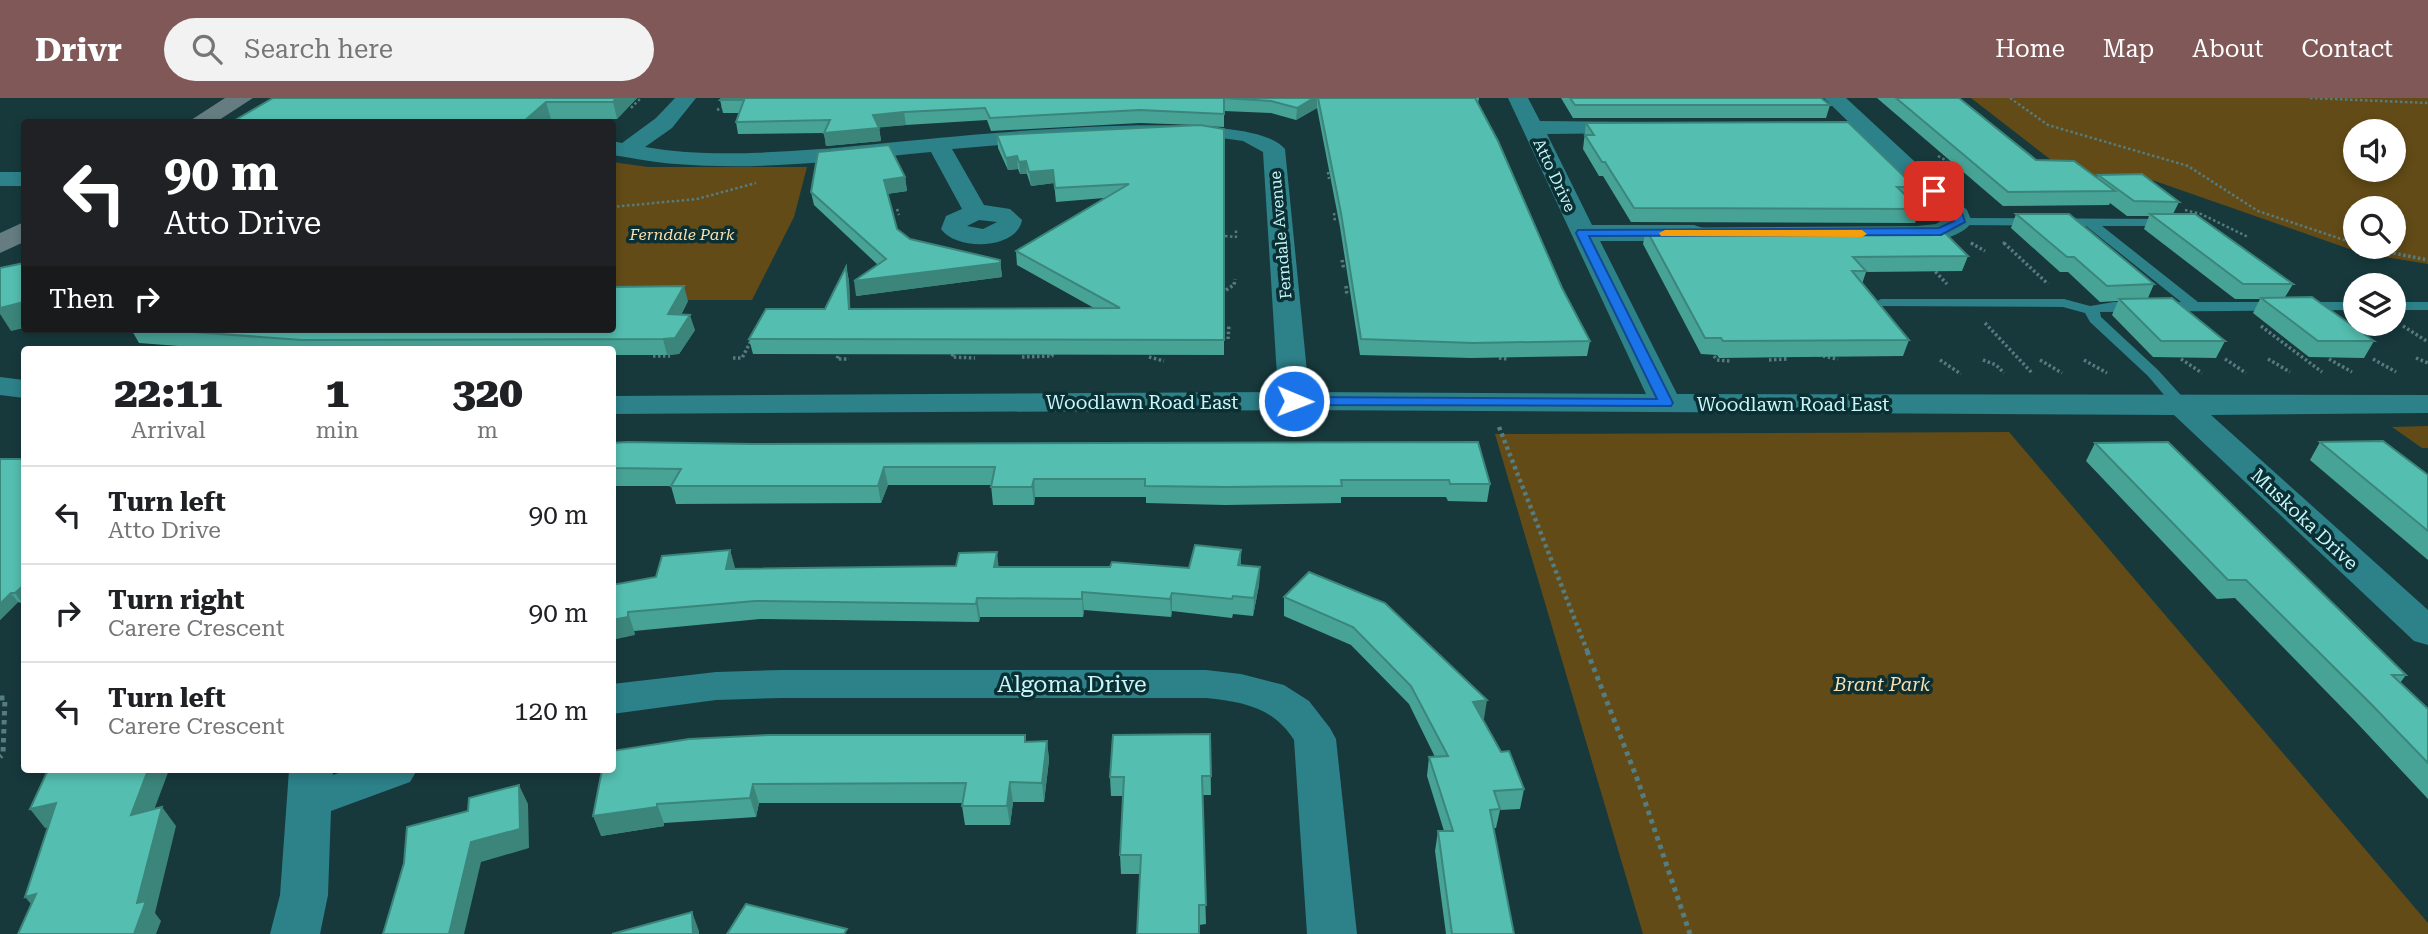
<!DOCTYPE html>
<style>
:root{--surface:#fff;--page:#f2f2f2;--text:#202124;--muted:#757577;--line:#e0e0e0;--accent:#805857}
body{margin:0;font-family:"Roboto Serif",serif;background:var(--page);color:var(--text);height:100vh;display:flex;flex-direction:column;font-size:26px;white-space:nowrap}
*{box-sizing:border-box;margin:0}
p{font-size:23px;color:var(--muted)}
.icon{flex:none;width:38px;height:38px;fill:none;stroke:currentColor;stroke-width:2;stroke-linecap:round;stroke-linejoin:round}
.map{position:relative;flex:1;overflow:hidden}
.details{position:absolute;left:21px;top:248px;width:595px;height:427px;display:flex;flex-direction:column;background:var(--surface);border-radius:7px;box-shadow:0 4px 10px #0003}
.details>*{flex:none}
.guide{position:absolute;left:21px;top:21px;width:595px;height:214px;border-radius:7px;box-shadow:0 4px 10px #0003;background:#202124;color:#fff;overflow:hidden}
.buttons{position:absolute;left:2343px;top:21px;display:grid;gap:14px}
.buttons a{display:grid;place-items:center;width:63px;height:63px;border-radius:50%;background:var(--surface);box-shadow:0 4px 10px #0003;font-size:35px}
.pin{position:absolute;display:grid;place-items:center;width:60px;height:60px;color:#fff;margin:-30px;border-radius:14px;box-shadow:0 4px 10px #0006}
.me{position:absolute;width:77px;margin:-38px;rotate:91deg;stroke-linejoin:round;filter:drop-shadow(0 0 5px #0008)}
.turn{display:flex;align-items:center;gap:24px;height:147px;padding:0 28px;font-size:32px}
.turn .icon{width:91px;height:91px;stroke-width:2.5}
.turn b{display:block;font-size:49px;line-height:60px}
.then{display:flex;align-items:center;height:66px;padding:0 28px;background:#0003;gap:14px;font-size:26px}
.eta{display:flex;justify-content:space-evenly;align-items:center;height:119px;text-align:center}
.eta b{font-size:42px;font-weight:800;line-height:49px}
ul{padding:0;list-style:none}
li{display:flex;align-items:center;gap:21px;height:98px;padding:0 28px;border-top:2px solid var(--line)}
li div{flex:1}
li b{display:block;font-size:26px}
li em{font-style:normal}
header{display:flex;align-items:center;gap:42px;box-sizing:border-box;height:98px;padding:0 35px;background:var(--accent);color:#fff}
header strong{font-size:33px}
nav{display:flex;gap:38px;margin-inline-start:auto;font-size:24px}
.search{width:490px;height:63px;background:var(--page);display:flex;align-items:center;gap:18px;box-sizing:border-box;padding:0 24px;border-radius:38px;color:var(--muted);font-size:26px}
.map>svg:first-child{display:block}
.green{fill:#624b17;fill-rule:evenodd}
.lines{fill:none;stroke-linecap:round;stroke-linejoin:round}
.path-far3{stroke:#557c7f;stroke-width:2.5;stroke-dasharray:2.5 2.5;stroke-linecap:butt}
.path-far2{stroke:#557c7f;stroke-width:3.5;stroke-dasharray:2.5 2.5;stroke-linecap:butt}
.path-far1{stroke:#557c7f;stroke-width:4.5;stroke-dasharray:3.5 3.5;stroke-linecap:butt}
.path{stroke:#557c7f;stroke-width:5;stroke-dasharray:4.5 4.5;stroke-linecap:butt}
.service{fill:#2d8189;fill-rule:evenodd}
.minor{fill:#2d8189;fill-rule:evenodd}
.secondary{fill:#657c81;fill-rule:evenodd}
.wall{fill:#48a397}
.shaded-wall{fill:#3b857b}
.building{fill:#54beb0;stroke:#3b857b;stroke-width:2}
.route{fill:#1a73e8;stroke:#114b97;stroke-width:2}
.slow{fill:#f59e0b}
.labels{text-anchor:middle;stroke-width:7;stroke-linejoin:round;paint-order:stroke}
.far-street-label{font-size:16px;fill:#c6f7fb;stroke:#0b2f32}
.far-park-label{font-size:16px;font-style:italic;fill:#f9dfb0;stroke:#0b2f32}
.street-label{font-size:19px;fill:#c6f7fb;stroke:#0b2f32}
.park-label{font-size:19px;font-style:italic;fill:#f9dfb0;stroke:#0b2f32}
.near-street-label{font-size:23px;fill:#c6f7fb;stroke:#0b2f32}
</style>
<header>
<strong>Drivr</strong>
<div class="search"><svg class="icon" aria-label="search" viewBox="0 0 24 24"><circle cx="10" cy="10" r="6"/><path d="M15 15l6 6"/></svg>Search here</div>
<nav><a>Home</a><a>Map</a><a>About</a><a>Contact</a></nav>
</header>
<div class="map">
<svg width="2428" height="836" viewBox="0 0 2428 836">
<rect width="100%" height="100%" fill="#17393c"/>
<g class="green">
<path d="M1971 0H2428V166L2361 155 2152 82H2077ZM2356 33H2394V72H2356ZM2356 110H2394V149H2356Z"/>
<path d="M612 64 648 69H807L794 119 752 202H613Z"/>
<path d="M2428 328V350H2422L2392 329Z"/>
<path d="M2009 334 2428 825V836H1643L1495 336Z"/>
</g>
<g class="lines">
<g class="path-far3">
<path d="M2010 0 2048 27 2188 68 2258 113 2356 146"/>
<path d="M2310 0 2428 5"/>
<path d="M631 10 640 1"/>
<path d="M717 12 726 8"/>
<path d="M1938 58 1947 63"/>
<path d="M1328 74 1329 81"/>
<path d="M612 109 697 101 756 85"/>
<path d="M897 111 899 117"/>
<path d="M2185 112 2201 116 2248 139"/>
<path d="M1334 115 1335 124"/>
<path d="M1225 138 1236 139V132"/>
<path d="M2003 144 2006 147"/>
<path d="M1971 145 1974 147"/>
</g>
<g class="path-far2">
<path d="M1971 145 1985 153"/>
<path d="M2004 145 2048 186"/>
<path d="M2353 145 2356 146"/>
<path d="M2364 149 2428 162"/>
<path d="M1342 162 1344 172"/>
<path d="M1932 170 1947 186"/>
<path d="M1346 188 1347 198"/>
<path d="M1226 192 1234 187 1235 181"/>
<path d="M1985 225 2033 276"/>
<path d="M2362 227H2389"/>
<path d="M2261 228 2322 274"/>
<path d="M2403 228 2428 244"/>
<path d="M1228 241 1229 227"/>
<path d="M953 256 952 259 975 260"/>
<path d="M1818 257 1838 261"/>
<path d="M653 258H670"/>
<path d="M838 258 837 261H849"/>
<path d="M1714 258 1717 262 1730 263"/>
<path d="M1022 259 1052 258 1053 251"/>
<path d="M1149 259 1164 263"/>
<path d="M733 260H742L752 241"/>
<path d="M1499 260 1507 261"/>
<path d="M2416 260 2428 265"/>
<path d="M2181 261 2202 275"/>
<path d="M2225 261 2246 275"/>
<path d="M2268 261 2290 274"/>
<path d="M2329 261 2352 274"/>
<path d="M2373 261 2396 274"/>
<path d="M1769 262 1787 261 1785 257"/>
<path d="M1940 262 1961 276"/>
<path d="M1983 262 1996 267 2004 275"/>
<path d="M2040 262 2062 275"/>
<path d="M2084 262 2107 275"/>
</g>
<path class="path-far1" d="M1499 329 1588 555"/>
<g class="path">
<path d="M1587 553 1638 683 1690 836"/>
<path d="M0 600H5L3 656 0 659"/>
</g>
<g class="service">
<path d="M1960 120 2170 121 2174 122V128H2102L2198 204H2356V212L2100 214 2101 219 2158 272 2188 305 2190 308 2182 313 2176 311 2148 278 2090 224 2085 215 2063 209 1876 208 1874 205 1881 201H2064L2090 208 2114 204H2181L2086 128 1956 127 1954 124Z"/>
<rect x="2394" y="204" width="34" height="8"/>
</g>
<g class="minor">
<path d="M675 0H696L672 30 645 49C702 59 763 55 820 51 895 46 1245 0 1285 51L1309 294 1646 296 1508 0H1528L1540 23 1642 24 1645 29 1642 34 1634 35 1547 36 1592 127H1694L1703 130 1707 135 1703 140 1694 143H1600L1677 296 2428 297V315L2211 317 2428 512V547L2414 543 2174 317 1294 312 612 316V298L1278 294 1263 54 1243 43 1200 37 1060 42 952 51 984 107 1010 111 1022 122C1017 152 956 153 941 131L946 118 962 111 931 54C847 62 761 73 677 66 655 65 634 60 612 57V43L622 45 656 20ZM979 122 997 124 983 131 967 128Z"/>
<path d="M1824 0H1846L1967 112 1972 124C1958 145 1910 147 1888 141L1884 136 1888 131 1936 126 1946 119Z"/>
<rect x="0" y="74" width="24" height="14"/>
<path d="M0 279 24 282V300L0 297Z"/>
<path d="M781 572H1206L1241 576 1284 587 1309 603 1330 630 1336 641 1357 836H1307L1294 642C1273 609 1243 604 1206 600H781L716 602 612 616V586L716 574Z"/>
<path d="M289 672H333V677L347 672H417L410 684 331 713 328 797 320 836H270L280 797Z"/>
</g>
<g class="secondary">
<path d="M225 0H253L216 24H188Z"/>
<path d="M24 124V144L0 155V135Z"/>
</g>
</g>
<g class="wall">
<path d="M273 0H637L617 21H551L547 24H232Z"/>
<path d="M722 0H1479L1478 6 1562 190 1590 243 1587 258 1471 260 1360 257 1340 129 1317 10 1296 22 1271 15 1224 13V29L1203 28 1224 31V257L753 256 749 241 825 211 846 169 849 183 850 211 1094 210 1017 167 1016 153 1104 100 1056 104 1054 85 1031 88 1027 76H1020L1018 71 1008 72 998 50 997 37 1197 27 1140 25 991 33 987 22 906 27 879 29 881 43 826 48 824 35 738 36 736 24 739 15H723L720 2Z"/>
<path d="M1561 0H1821L1830 7 1826 20H1573Z"/>
<path d="M1877 0H1959L2036 62 2097 80 2098 77 2179 104 2173 116 2293 186 2285 199 2374 243 2364 260 2309 259 2253 215 2260 201H2235L2144 131 2149 118H2127L2110 105 2109 107 2003 108Z"/>
<path d="M1586 25 1915 89 1911 102 1920 111 1915 125 1631 124 1603 78H1599L1583 51Z"/>
<path d="M905 79 907 93 887 96 897 131 910 141 1000 162 1002 179 856 198 878 167 814 107 811 94Z"/>
<path d="M2016 116 2154 186 2148 200 2225 243 2216 260 2153 259 2112 217 2118 203 2100 204 2068 174H2060L2011 130Z"/>
<path d="M1646 131 1968 158 1962 173 1866 174 1862 186 1909 242 1903 258 1719 260 1717 257 1701 256 1643 146Z"/>
<path d="M688 203 681 217 695 232 679 256 667 257H612V252H232L139 245 131 231H612Z"/>
<path d="M1478 344 1490 386 1487 404 1448 403 1446 399H1341V405L1225 407 1146 405V399H1035L1034 407H993L991 387H888L881 405 676 406 671 388H612V345L752 346Z"/>
<path d="M2320 344 2428 377V462L2310 362Z"/>
<path d="M2095 345 2406 577 2400 585 2428 611V701L2357 625 2235 500 2217 501 2086 363Z"/>
<path d="M0 361 22 505 18 504 0 522Z"/>
<path d="M730 452 735 471 999 469 1189 470 1241 467 1260 469 1259 487 1253 518 1233 516 1232 520 1172 513 1171 519 1084 512 1083 519H980L979 524 760 521 634 533 635 537 612 487 656 479Z"/>
<path d="M1309 474 1484 621H1483L1501 654 1524 691 1520 711 1500 712 1496 730H1493L1514 836H1446L1435 753 1438 733H1444L1427 678 1429 659H1435L1409 606 1351 547 1284 518V499Z"/>
<path d="M1210 636 1211 697H1202L1206 826 1199 827 1140 776H1121L1120 757 1123 698H1111L1110 679Z"/>
<path d="M1025 637 1026 644 1047 643 1049 662 1044 704H1013L1010 727H965L962 708 963 705H759L756 719 664 725V728L601 738 602 672Z"/>
</g>
<g class="shaded-wall">
<path d="M616 0H637L617 21 613 4Z"/>
<path d="M1314 0H1317V10L1296 22 1297 10Z"/>
<path d="M546 4 551 21 547 24H523Z"/>
<path d="M904 14 906 27 875 30 873 17Z"/>
<path d="M879 30 881 43 826 48 824 35Z"/>
<path d="M1017 58 1018 71 1008 72 1006 60Z"/>
<path d="M1026 63 1027 76H1020L1019 64Z"/>
<path d="M1053 72 1054 85 1031 88 1029 74Z"/>
<path d="M905 79 907 93 886 96 884 82Z"/>
<path d="M1000 162 1002 179 856 198 854 183Z"/>
<path d="M846 169 849 183 851 225 849 211Z"/>
<path d="M684 188 688 203 672 232 668 216Z"/>
<path d="M24 204V230L11 233 0 216V210Z"/>
<path d="M690 217 695 232 679 256 667 257 663 241Z"/>
<path d="M884 369 888 387 881 405 878 388Z"/>
<path d="M1034 381 1035 399 1034 407 1032 389Z"/>
<path d="M730 452 735 470 731 490 726 471Z"/>
<path d="M1241 452V470L1238 467Z"/>
<path d="M997 454 999 472 994 469Z"/>
<path d="M1260 469 1259 487 1253 518 1254 500Z"/>
<path d="M24 487V502L22 505 15 495Z"/>
<path d="M1082 494 1084 512 1083 519 1082 501Z"/>
<path d="M11 495 18 504 0 522V506Z"/>
<path d="M1172 495V513L1171 519 1170 501Z"/>
<path d="M977 500 980 519 979 524 976 506Z"/>
<path d="M628 514 634 533 635 537 612 542V522Z"/>
<path d="M1487 602 1484 621 1470 623 1473 604Z"/>
<path d="M1047 643 1049 662 1044 704 1042 685Z"/>
<path d="M148 672H169L145 736 131 717Z"/>
<path d="M1010 684 1013 704 1010 727 1007 708Z"/>
<path d="M753 686 759 705 756 719 750 700Z"/>
<path d="M519 687 528 706 529 750 481 764 464 836H449L471 744Z"/>
<path d="M56 705 71 724 45 730 30 711Z"/>
<path d="M657 706 664 725V728L601 738 593 718Z"/>
<path d="M162 709 176 728 155 815 161 823 156 836H134L137 805Z"/>
<path d="M36 796 42 819 25 799Z"/>
<path d="M692 814 699 833V836H693Z"/>
</g>
<g class="building">
<path d="M273 0H616L613 4H546L523 24H232Z"/>
<path d="M722 0H1314L1297 10 1271 3 1224 0V16L1140 12 990 20 985 10 904 14 873 17 879 30 824 35 830 22 736 24 744 2H720Z"/>
<path d="M1318 0H1475L1498 43 1562 190 1590 243 1473 245 1361 241 1341 115Z"/>
<path d="M1570 0H1821L1830 7H1575Z"/>
<path d="M1896 0H1959L2036 62 2074 63 2115 93 2008 94Z"/>
<path d="M1848 24 1915 89H1897L1920 111 1634 110 1605 64H1602L1585 37H1594L1586 25Z"/>
<path d="M1200 27 1224 31V242L749 241 766 211H825L846 169 849 211 1120 210 1016 153 1129 86 1055 90 1053 72 1029 74 1026 63 1019 64 1017 58 1006 60 997 37Z"/>
<path d="M889 47 905 79 884 82 897 131 910 141 1000 162V165L854 183 886 161 811 94 818 54Z"/>
<path d="M2142 76 2179 104 2134 103 2098 77Z"/>
<path d="M2016 116H2069L2154 186 2107 188 2074 159H2067Z"/>
<path d="M2150 116H2195L2293 186H2243Z"/>
<path d="M1939 129 1968 158 1853 159 1866 173H1852L1909 242 1723 243 1721 240H1705L1646 131Z"/>
<path d="M24 165V204L0 210V170Z"/>
<path d="M684 188 668 216 690 217 675 240 663 241 302 242 152 231H612V189Z"/>
<path d="M2312 199 2374 243H2318L2261 200Z"/>
<path d="M2172 200 2225 243H2161L2119 201Z"/>
<path d="M2383 343 2428 377V433L2320 344Z"/>
<path d="M628 344 752 346 1478 344 1490 386H1450L1449 382H1341L1342 388 1225 389 1145 388V381H1034L1032 389H991L995 369H884L878 388H671L681 371 612 370V345Z"/>
<path d="M2168 344 2406 577H2392L2428 611V665L2371 606 2246 482H2228L2095 345Z"/>
<path d="M0 361H24V487L15 495H11L0 506Z"/>
<path d="M1195 447 1241 452 1238 467 1260 469 1254 500 1233 498 1232 501 1172 495 1170 501 1082 494V501L977 500 976 506 755 503 628 514V519L612 522V487L656 479 662 458 730 452 726 471 956 468 959 455 997 454 994 469H1110L1112 464 1189 470Z"/>
<path d="M1309 474 1385 505 1487 602 1473 604 1501 654 1509 653 1524 691 1494 693 1500 711 1490 712 1514 836H1452L1438 733H1453L1429 659 1448 658 1411 588 1353 529 1284 499Z"/>
<path d="M1210 636 1211 678H1202L1206 807H1199V836H1137L1141 757H1120L1124 679H1110L1113 637Z"/>
<path d="M769 637H1025V644L1047 643 1042 685 1010 684 1007 708H962L966 685 753 686 750 700 657 706V709L593 718 602 672H612V653L689 641Z"/>
<path d="M48 672H148L131 717 162 709 137 805 146 803 134 836H18L36 796 25 799 56 705 30 711Z"/>
<path d="M519 687 520 731 471 744 449 836H383L404 765 407 729 468 713 469 700Z"/>
<path d="M746 806 847 831 844 836H727Z"/>
<path d="M692 814 693 836H612Z"/>
</g>
<path class="route" d="M1934 89 1962 115 1965 124 1941 137 1589 138 1673 305 1671 308 1294 307 1287 303 1294 299 1657 301 1576 135 1578 132 1939 130 1954 123 1953 118 1929 93Z"/>
<path class="slow" d="M1665 132H1862L1867 136 1862 139 1661 138 1659 135Z"/>
<g class="labels">
<g class="far-street-label">
<text transform="translate(1555 77) rotate(65)" y="6">Atto Drive</text>
<text transform="translate(1280 137) rotate(-95)" y="6">Ferndale Avenue</text>
</g>
<g class="far-park-label">
<text x="682" y="142">Ferndale Park</text>
</g>
<g class="street-label">
<text x="1142" y="311">Woodlawn Road East</text>
<text x="1793" y="313">Woodlawn Road East</text>
<text transform="translate(2305 421) rotate(43)" y="7">Muskoka Drive</text>
</g>
<g class="park-label">
<text x="1882" y="593">Brant Park</text>
</g>
<g class="near-street-label">
<text x="1072" y="594">Algoma Drive</text>
</g>
</g>
</svg>
<div class="buttons">
<a><svg class="icon" aria-label="sound" viewBox="0 0 24 24"><path d="M4 9h4l5-4v14l-5-4H4zM17 9q2 3 0 6"/></svg></a>
<a><svg class="icon" aria-label="search" viewBox="0 0 24 24"><circle cx="10" cy="10" r="6"/><path d="M15 15l6 6"/></svg></a>
<a><svg class="icon" aria-label="layers" viewBox="0 0 24 24"><path d="M12 4l9 5-9 5-9-5zM3 14l9 5 9-5"/></svg></a>
</div>
<div class="pin" style="left:1934px;top:93px;background:#d93025"><svg class="icon" aria-label="arrive" viewBox="0 0 24 24"><path d="M6 21V4h12l-3 4 3 4H6"/></svg></div>
<svg class="me" style="left:1294px;top:303px" viewBox="-20 -20 40 40"><circle r="17" fill="#1a73e8" stroke="#fff" stroke-width="3"/><path d="M0-11L8 9 0 5-8 9z" fill="#fff"/></svg>
<div class="guide">
<div class="turn"><svg class="icon" aria-label="left" viewBox="0 0 24 24"><path d="M17 20v-9H6M10 6l-5 5 5 5"/></svg><div><b>90 m</b>Atto Drive</div></div>
<div class="then">Then<svg class="icon" aria-label="right" viewBox="0 0 24 24"><path d="M7 20v-9h11M14 6l5 5-5 5"/></svg></div>
</div>
<section class="details">
<div class="eta">
<div><b>22:11</b><p>Arrival</p></div>
<div><b>1</b><p>min</p></div>
<div><b>320</b><p>m</p></div>
</div>
<ul>
<li><svg class="icon" aria-label="left" viewBox="0 0 24 24"><path d="M17 20v-9H6M10 6l-5 5 5 5"/></svg><div><b>Turn left</b><p>Atto Drive</p></div><em>90 m</em></li>
<li><svg class="icon" aria-label="right" viewBox="0 0 24 24"><path d="M7 20v-9h11M14 6l5 5-5 5"/></svg><div><b>Turn right</b><p>Carere Crescent</p></div><em>90 m</em></li>
<li><svg class="icon" aria-label="left" viewBox="0 0 24 24"><path d="M17 20v-9H6M10 6l-5 5 5 5"/></svg><div><b>Turn left</b><p>Carere Crescent</p></div><em>120 m</em></li>
</ul>
</section>
</div>
